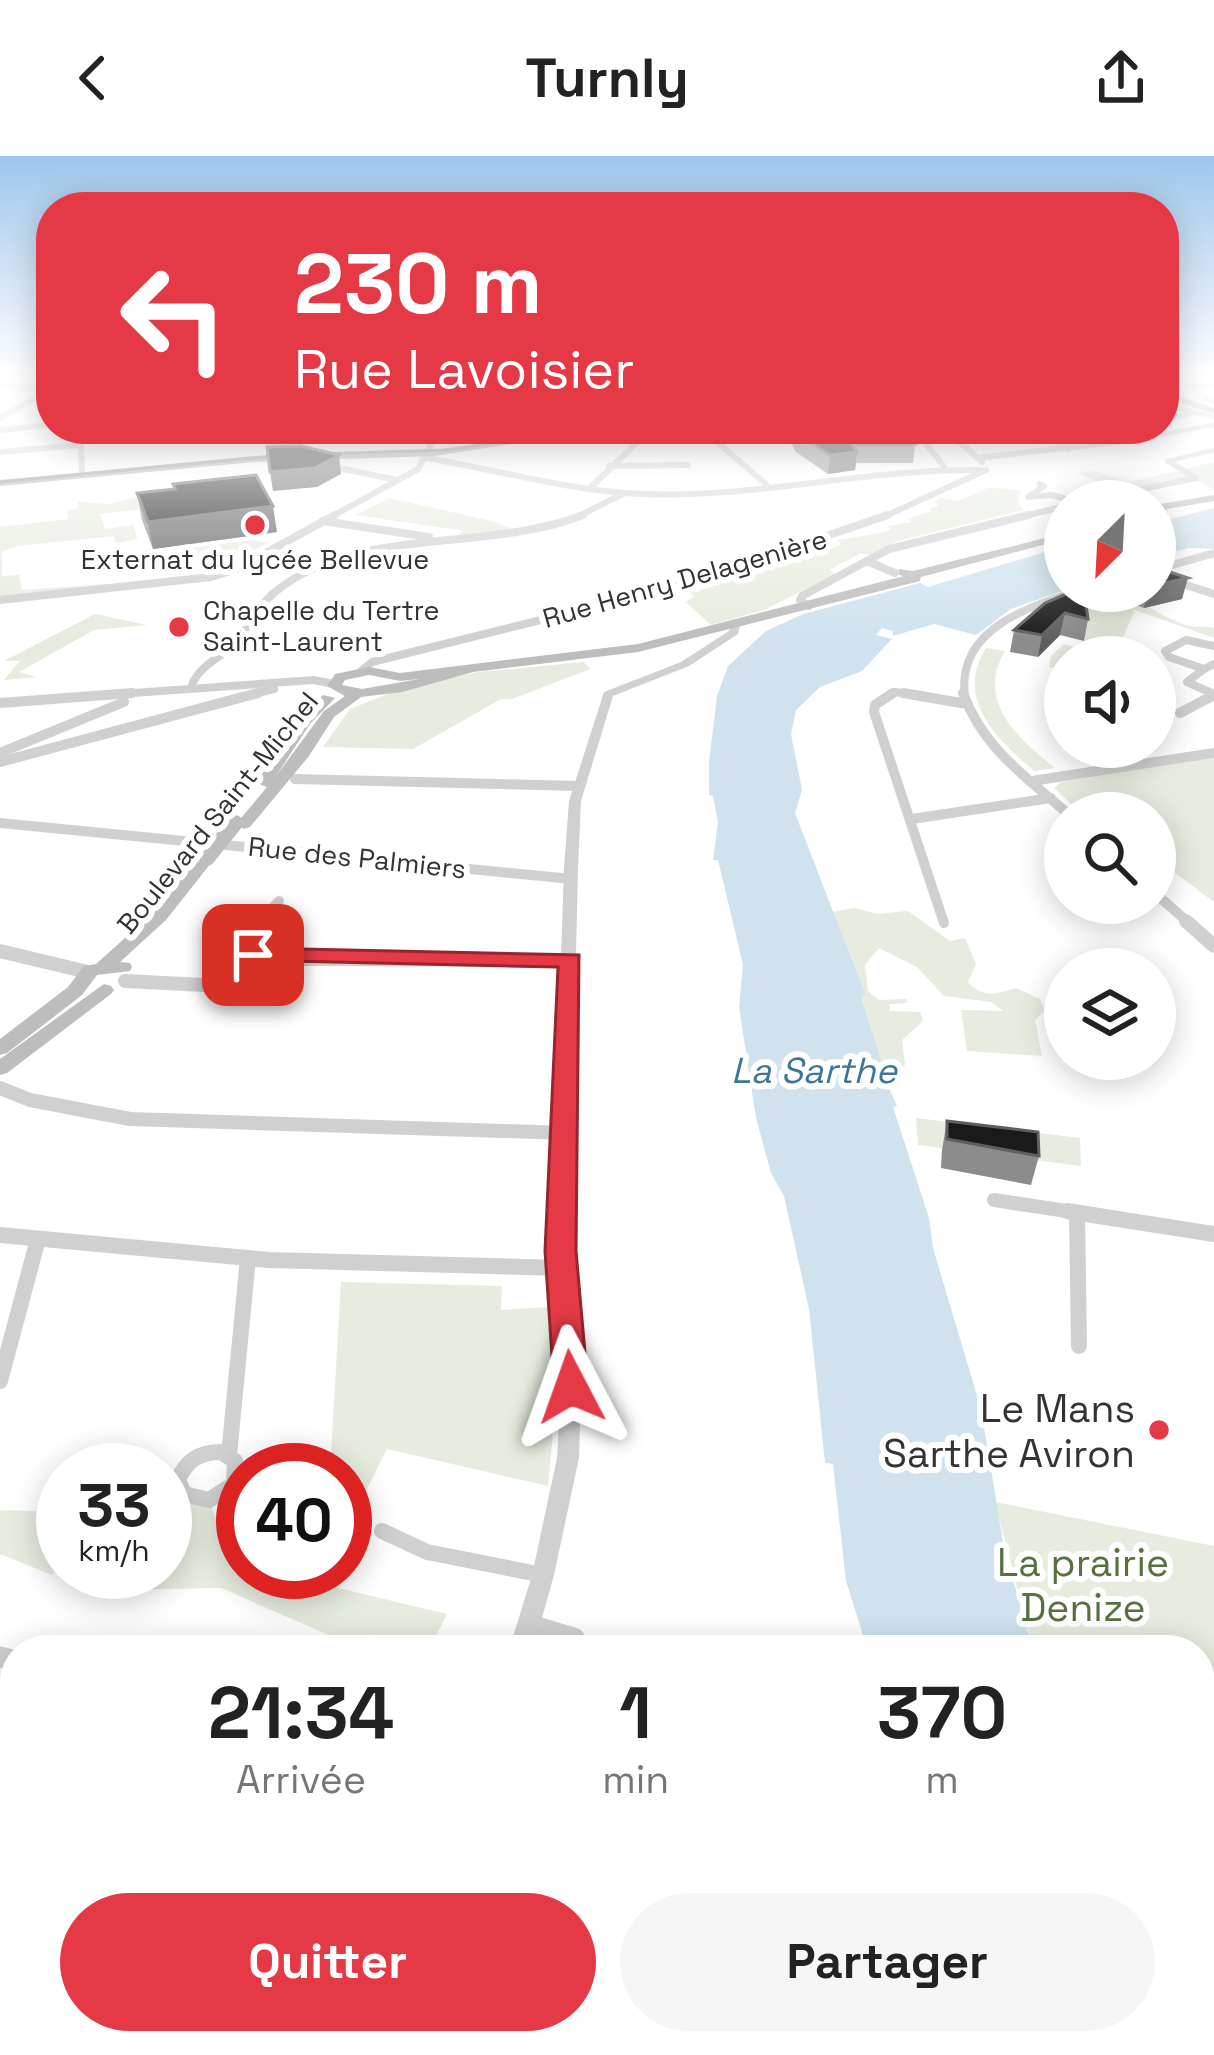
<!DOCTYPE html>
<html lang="fr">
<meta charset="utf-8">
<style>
:root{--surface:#fff;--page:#f6f6f6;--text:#222;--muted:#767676;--accent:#e63946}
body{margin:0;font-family:"Space Grotesk",sans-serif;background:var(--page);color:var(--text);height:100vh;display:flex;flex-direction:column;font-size:45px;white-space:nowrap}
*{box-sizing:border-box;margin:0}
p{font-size:39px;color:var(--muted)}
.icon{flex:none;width:66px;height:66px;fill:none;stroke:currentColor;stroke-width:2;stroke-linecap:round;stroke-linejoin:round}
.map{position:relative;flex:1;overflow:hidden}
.side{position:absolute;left:0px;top:1479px;width:1215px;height:420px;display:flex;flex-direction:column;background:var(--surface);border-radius:48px 48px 0 0;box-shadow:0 6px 30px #0003}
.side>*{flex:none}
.hud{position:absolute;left:36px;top:36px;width:1143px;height:252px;border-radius:48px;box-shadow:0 6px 30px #0003;background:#e63946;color:#fff;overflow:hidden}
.needle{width:78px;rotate:204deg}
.controls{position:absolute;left:1044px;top:324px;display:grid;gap:24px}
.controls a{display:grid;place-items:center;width:132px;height:132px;border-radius:50%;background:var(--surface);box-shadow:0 6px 30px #0003;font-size:60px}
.speed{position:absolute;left:36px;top:1287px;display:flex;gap:24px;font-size:60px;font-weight:700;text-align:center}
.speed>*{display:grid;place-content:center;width:156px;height:156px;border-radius:50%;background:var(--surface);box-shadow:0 6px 30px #0003;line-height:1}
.speed small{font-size:30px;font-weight:400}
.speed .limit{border:18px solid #d22;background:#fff;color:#111}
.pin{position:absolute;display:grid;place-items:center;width:102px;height:102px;color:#fff;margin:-51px;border-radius:24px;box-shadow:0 6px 18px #0006}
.me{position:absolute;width:132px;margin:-66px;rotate:356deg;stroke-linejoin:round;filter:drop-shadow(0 0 9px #0008)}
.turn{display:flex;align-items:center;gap:42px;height:252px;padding:0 60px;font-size:54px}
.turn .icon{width:156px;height:156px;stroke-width:2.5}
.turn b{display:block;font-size:84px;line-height:102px}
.eta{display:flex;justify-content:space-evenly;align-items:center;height:204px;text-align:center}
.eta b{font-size:72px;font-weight:700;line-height:84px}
.action{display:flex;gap:24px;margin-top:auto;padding:24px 60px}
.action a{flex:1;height:138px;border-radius:72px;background:var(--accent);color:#fff;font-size:48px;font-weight:700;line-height:138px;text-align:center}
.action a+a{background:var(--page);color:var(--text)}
header{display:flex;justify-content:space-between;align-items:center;height:156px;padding:0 60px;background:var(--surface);font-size:54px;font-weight:700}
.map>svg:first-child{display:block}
.green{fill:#e6ecdf}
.water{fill:#cfe2ee}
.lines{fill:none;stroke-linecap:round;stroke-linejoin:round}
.pedestrian{stroke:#d0d0d0;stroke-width:4.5}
.minor-far5{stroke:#d0d0d0;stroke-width:6}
.minor-far4{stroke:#d0d0d0;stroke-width:8}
.minor-far3{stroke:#d0d0d0;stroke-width:10}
.minor-far2{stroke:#d0d0d0;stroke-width:14}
.minor-far1{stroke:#d0d0d0;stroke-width:16}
.minor{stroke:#d0d0d0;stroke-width:21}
.tertiary{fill:#d0d0d0;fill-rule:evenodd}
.secondary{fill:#bdbdbd;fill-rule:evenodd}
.primary{fill:#ababab;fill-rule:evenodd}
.tram{stroke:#888;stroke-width:3}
.secondary-bridge{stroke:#bdbdbd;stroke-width:16}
.wall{fill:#8c8c8c}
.shaded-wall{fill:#5f5f5f}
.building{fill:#1a1a1a;stroke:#5f5f5f;stroke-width:3}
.route{fill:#e63946;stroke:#96252e;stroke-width:3}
.poi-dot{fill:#e63946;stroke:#fff;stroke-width:4.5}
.labels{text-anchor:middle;stroke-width:12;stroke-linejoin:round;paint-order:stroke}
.far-poi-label{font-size:27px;fill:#333;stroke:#fff}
.far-street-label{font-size:27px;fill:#333;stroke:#fff}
.water-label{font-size:36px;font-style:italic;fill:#3f7597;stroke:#fff}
.near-poi-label{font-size:39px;fill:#333;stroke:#fff;text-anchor:end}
.near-park-label{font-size:39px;fill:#56703f;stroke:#fff}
</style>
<header><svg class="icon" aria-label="back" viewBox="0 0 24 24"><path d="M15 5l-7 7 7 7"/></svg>Turnly<svg class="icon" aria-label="share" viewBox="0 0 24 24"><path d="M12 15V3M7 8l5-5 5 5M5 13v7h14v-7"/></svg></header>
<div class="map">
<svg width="1214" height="1899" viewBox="0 0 1214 1899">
<rect width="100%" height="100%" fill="#fff"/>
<g class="green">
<path d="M1214 306V334L1196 322 1130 337 1150 345H1086L1125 336 1077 317 1095 315 1130 326Z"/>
<path d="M990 331 1021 335 1017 346 1024 354 894 386 870 399 861 397 829 414 836 418 764 454 711 469 686 446 694 440 686 434 698 436 708 429 715 434 710 428 755 419 767 412 774 415 773 411 841 389 838 384 886 376 891 373 887 370 911 366 908 363 932 355 929 353 939 349 934 346 941 342 958 345Z"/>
<path d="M142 340 145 353 100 358 105 373 134 369 137 383 116 387 114 380 17 390 2 396V420L19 419 22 434 121 427 0 441V371L68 363 67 354 78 353V346L109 348Z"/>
<path d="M389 342 496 366 511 373 451 383 464 375 356 359Z"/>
<path d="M254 384 268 387 231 406 144 414 140 398Z"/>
<path d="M1097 435C1132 435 1153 457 1185 469 1196 473 1203 469 1214 472V482L1135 454 1121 486 1123 498 1132 501H1065V513L1049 511 1051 500 1064 488 1086 494 1081 449 1048 450Z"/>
<path d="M95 458 147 469 94 474 19 516 36 521 4 524 20 505H4Z"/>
<path d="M986 492 1005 495C975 545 1018 583 1055 612L1034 615C997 583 954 543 986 492Z"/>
<path d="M584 506 590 513 512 543H501L413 593 323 591 350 553 411 529 478 516Z"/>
<path d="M1214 602V746L1155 702V657H1081L1054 632 1061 626Z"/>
<path d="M855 752 877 758 908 755 950 785 965 782 976 808 968 826C983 843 997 838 1016 832L1040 843 1045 855 1035 864 1042 900 967 895 961 854 1003 855 991 846 944 840 917 811 879 792 865 809 868 835 879 844 906 843 907 847 890 848V855L920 856 923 865 902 884 905 909 895 916H875L821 758Z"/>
<path d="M916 962 1080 982 1081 1010 918 989Z"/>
<path d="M341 1126 502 1130 501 1154 550 1151 556 1244 548 1330 387 1293 345 1377V1314H330Z"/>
<path d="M175 1345 211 1349 219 1373 243 1376V1416H326L321 1428 447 1458 429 1494H411L372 1478 361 1493 221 1432 112 1434 67 1416H165V1351Z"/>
<path d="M995 1346 1214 1390V1899H1192L1185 1884H1200V1494H1033Z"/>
<path d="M0 1354 63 1356V1414L58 1413 52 1419 0 1398Z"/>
</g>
<g class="water">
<path d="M1214 352V393L1189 392 1155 401V367Z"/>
<path d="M1065 390V434L1011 453 976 479 934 468 893 480V475L882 472 876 479 892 483 862 515 820 531 796 554 791 578 802 634 795 657 865 838 861 842 881 904 878 908 897 950 893 951 929 1062 933 1092 981 1253 1004 1392 1033 1494H863L864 1482 846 1425 833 1308 825 1307 809 1153 784 1040 771 1017 756 962 739 851 743 809 718 704H713L718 666 713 640 709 639V606L717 540 728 510 766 475 803 458 920 427 928 431Z"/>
<path d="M973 1884H1185L1192 1899H981Z"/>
</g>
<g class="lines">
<g class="pedestrian">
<path d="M1206 242 1214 246"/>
<path d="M1164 249 1214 261"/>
<path d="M1164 263 1190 258"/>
<path d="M1108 273 1100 278 1113 286"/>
<path d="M1124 285 1214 269"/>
<path d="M1168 305 1214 294"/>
</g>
<g class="minor-far5">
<path d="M1164 222 1187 230H1214"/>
<path d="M0 229 46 234"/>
<path d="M0 262 49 234"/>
<path d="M80 273 82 315"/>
<path d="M226 273 293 292"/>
<path d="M616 273 714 283"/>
<path d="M914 273 946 313"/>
<path d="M945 273 982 306"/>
<path d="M1038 273 1069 293"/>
<path d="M0 274 51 269"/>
<path d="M711 281 766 328"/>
<path d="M285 290 310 273"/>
<path d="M0 296 81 289"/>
<path d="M427 302C492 313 560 332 625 337 743 346 863 312 981 314"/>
<path d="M978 302 1124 285"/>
<path d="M1168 305 1196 322"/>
<path d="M325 309 397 324"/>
<path d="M609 310 688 309"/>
<path d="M1040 328 1044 330 1028 341 1051 339 1074 345"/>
<path d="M590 332 649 275"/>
<path d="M1086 345 1196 322"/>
<path d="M329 362 418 313 440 273"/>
<path d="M575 362 625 337"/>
<path d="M881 362 986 314"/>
<path d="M1017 362 1065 350"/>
</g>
<g class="minor-far4">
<path d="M323 365 429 381"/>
<path d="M867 405 895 417"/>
<path d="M1155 414 1214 397"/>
<path d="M1155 419 1214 438"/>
<path d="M0 444 211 421 236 413 335 359"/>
<path d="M809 450 800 444 802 440 889 393 1029 359"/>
<path d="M1214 490 1186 484 1165 495 1169 501 1204 513 1214 508"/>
<path d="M1204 513 1187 526 1214 538"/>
<path d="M361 515 372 506 685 428 888 359"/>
<path d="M191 531C199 509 220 503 235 486 250 471 258 449 275 436 356 369 486 397 583 359"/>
<path d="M91 540 314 524 334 528"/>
<path d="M246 540 274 533"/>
<path d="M888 540 895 536 921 540"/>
<path d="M965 540C956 474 1028 450 1080 435"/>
</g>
<g class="minor-far3">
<path d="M893 537 875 549 874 556 944 767"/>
<path d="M903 537 967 548"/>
<path d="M963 537C983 592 1025 620 1067 657"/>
<path d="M0 547 132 537"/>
<path d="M1180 557 1214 539"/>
<path d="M0 597 124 546"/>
<path d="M0 606 258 537"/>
<path d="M295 623 578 630"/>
<path d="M1032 625 1214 597"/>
<path d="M912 663 1051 642"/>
<path d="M0 667 572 723"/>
<path d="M1155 737 1190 768"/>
<path d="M258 768 279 745"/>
</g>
<g class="minor-far2">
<path d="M1186 765 1214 790"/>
<path d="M0 795 88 816"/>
<path d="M233 795 291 803 570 804"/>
<path d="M125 825 204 829 261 765"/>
<path d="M0 932 30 944 130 963 567 977"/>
<path d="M994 1044 1087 1058"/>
</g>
<g class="minor-far1">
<path d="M1067 1055 1214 1078"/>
<path d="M1077 1057 1079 1190"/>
<path d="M0 1079 269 1104 561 1112"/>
<path d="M0 1225 38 1083"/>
<path d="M221 1296 235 1305 234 1328 209 1344 184 1338 178 1324C186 1304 200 1296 221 1296Z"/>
<path d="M229 1299 248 1102"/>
<path d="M382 1375 427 1396 543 1419"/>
</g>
<g class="minor">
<path d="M530 1469 574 1482 583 1494"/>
<path d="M0 1501 15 1505"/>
<path d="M666 1884 669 1899"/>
</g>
<g class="tertiary">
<path d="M731 467 740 469 738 478 689 510 613 540 581 645 578 712 569 1095 581 1231 579 1302 554 1419 533 1494H509L532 1419 557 1302 561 1231 551 1095 564 712 569 645 604 536 681 506 729 475Z"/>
<path d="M370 1884H398L394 1899H364Z"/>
</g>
<g class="secondary">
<path d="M1214 339V345L1167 353 1163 358 1155 352 1160 348Z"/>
<path d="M1065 377V383L921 421 920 425 638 496 473 516 402 536 361 541 334 561 309 600 250 671 244 673 236 668 267 631 256 627 300 562 323 539 335 542 310 568 276 620 324 555 345 540 327 530 335 518 369 511 400 517 638 488 904 420 899 419V413L913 415ZM369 519 400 525 419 523 362 533 342 529 345 524Z"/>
<path d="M207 697 215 702 166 764 120 806 130 807 132 811 130 815 97 819 82 839 7 897 0 899V883L68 831 84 810 96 808 154 756 201 698Z"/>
<path d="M104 828 111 830 114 834 111 838 7 917 0 919V903Z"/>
</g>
<g class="primary">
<path d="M1164 235 1214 252V258L1164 241Z"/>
<path d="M582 273H607L434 300 254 306 0 330V324L254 300 434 294Z"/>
</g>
<path class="tram" d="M0 326 285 299 446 294 586 273"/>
<path class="secondary-bridge" d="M207 702 235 667"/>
</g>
<g class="wall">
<path d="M707 273H904L915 288 913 307H856L855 314 828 318 796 296 790 285 730 287Z"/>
<path d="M1052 273H1096L1094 281 1069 284Z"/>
<path d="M137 337 277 376 153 393 142 364Z"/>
<path d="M1111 435H1155L1182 443 1144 452 1110 438Z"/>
<path d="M1045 447 1088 463 1084 485 1060 479 1038 501 1010 496 1014 474Z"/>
<path d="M947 965 1039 1000 1031 1029 941 1012 942 994Z"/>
</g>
<g class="shaded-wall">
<path d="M1071 273H1096L1094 281 1069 284Z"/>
<path d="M857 296 855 314 828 318 830 299Z"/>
<path d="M339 299 341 318 317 331 273 335 270 316Z"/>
<path d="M273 350 277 376 153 393 148 366Z"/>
<path d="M1188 422 1182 443 1144 452 1148 435H1155V429Z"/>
<path d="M1065 457 1060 479 1038 501 1042 479Z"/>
</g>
<g class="building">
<path d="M794 273H904L915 288 853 289 857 296 830 299 797 278Z"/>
<path d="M301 290 339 299 315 312 270 316 267 291Z"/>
<path d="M256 319 273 350 148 366 137 337 175 333 173 328Z"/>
<path d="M1155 411 1188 422 1155 429Z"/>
<path d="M1073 435H1084L1088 463 1065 457 1042 479 1014 474 1045 447Z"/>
<path d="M947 965 1038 976 1039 1000 947 983Z"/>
</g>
<linearGradient id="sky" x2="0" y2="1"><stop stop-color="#9ec6ea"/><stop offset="0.45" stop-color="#fff"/><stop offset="1" stop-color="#fff" stop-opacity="0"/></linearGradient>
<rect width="1214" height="486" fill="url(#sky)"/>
<path class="route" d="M253 792 579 799 576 1095 588 1231 583 1240 571 1244 559 1240 554 1231 545 1095 558 811 244 804 241 799Z"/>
<g class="poi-dot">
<circle cx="255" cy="369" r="12"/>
<circle cx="179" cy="471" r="12"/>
<circle cx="1159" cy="1274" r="12"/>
</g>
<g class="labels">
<g class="far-poi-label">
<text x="255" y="413">Externat du lycée Bellevue</text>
<text x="203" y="464" text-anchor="start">Chapelle du Tertre<tspan x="203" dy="31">Saint-Laurent</tspan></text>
</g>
<g class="far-street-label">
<text transform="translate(685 423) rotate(-16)" y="9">Rue Henry Delagenière</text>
<text transform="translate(218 657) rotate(-51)" y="9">Boulevard Saint-Michel</text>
<text transform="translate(357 702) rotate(6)" y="9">Rue des Palmiers</text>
</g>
<g class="water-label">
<text x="814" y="927">La Sarthe</text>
</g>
<g class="near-poi-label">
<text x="1135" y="1266">Le Mans<tspan x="1135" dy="45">Sarthe Aviron</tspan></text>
</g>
<g class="near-park-label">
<text x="1083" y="1420">La prairie<tspan x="1083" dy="45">Denize</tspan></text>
</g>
</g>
</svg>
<div class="controls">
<a><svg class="needle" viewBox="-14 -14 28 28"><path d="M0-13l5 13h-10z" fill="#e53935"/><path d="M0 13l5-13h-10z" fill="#767676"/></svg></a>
<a><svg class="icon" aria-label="sound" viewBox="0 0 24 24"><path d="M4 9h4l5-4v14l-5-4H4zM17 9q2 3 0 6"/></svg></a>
<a><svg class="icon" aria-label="search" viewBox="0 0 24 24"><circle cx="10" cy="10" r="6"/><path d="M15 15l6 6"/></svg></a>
<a><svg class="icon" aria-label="layers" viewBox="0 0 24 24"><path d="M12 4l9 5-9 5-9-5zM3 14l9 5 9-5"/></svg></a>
</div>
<div class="speed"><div>33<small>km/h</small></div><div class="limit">40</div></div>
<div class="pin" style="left:253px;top:799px;background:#d93025"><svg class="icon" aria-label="arrive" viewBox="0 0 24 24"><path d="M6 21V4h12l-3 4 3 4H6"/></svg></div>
<svg class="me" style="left:571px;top:1231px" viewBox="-20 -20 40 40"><path d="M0-17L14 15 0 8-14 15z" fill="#e63946" stroke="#fff" stroke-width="4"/></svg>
<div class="hud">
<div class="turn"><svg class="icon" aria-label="left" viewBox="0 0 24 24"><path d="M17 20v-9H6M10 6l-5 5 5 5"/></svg><div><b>230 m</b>Rue Lavoisier</div></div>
</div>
<section class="side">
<div class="eta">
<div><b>21:34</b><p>Arrivée</p></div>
<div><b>1</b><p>min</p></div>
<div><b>370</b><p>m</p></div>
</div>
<div class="action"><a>Quitter</a><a>Partager</a></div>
</section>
</div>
